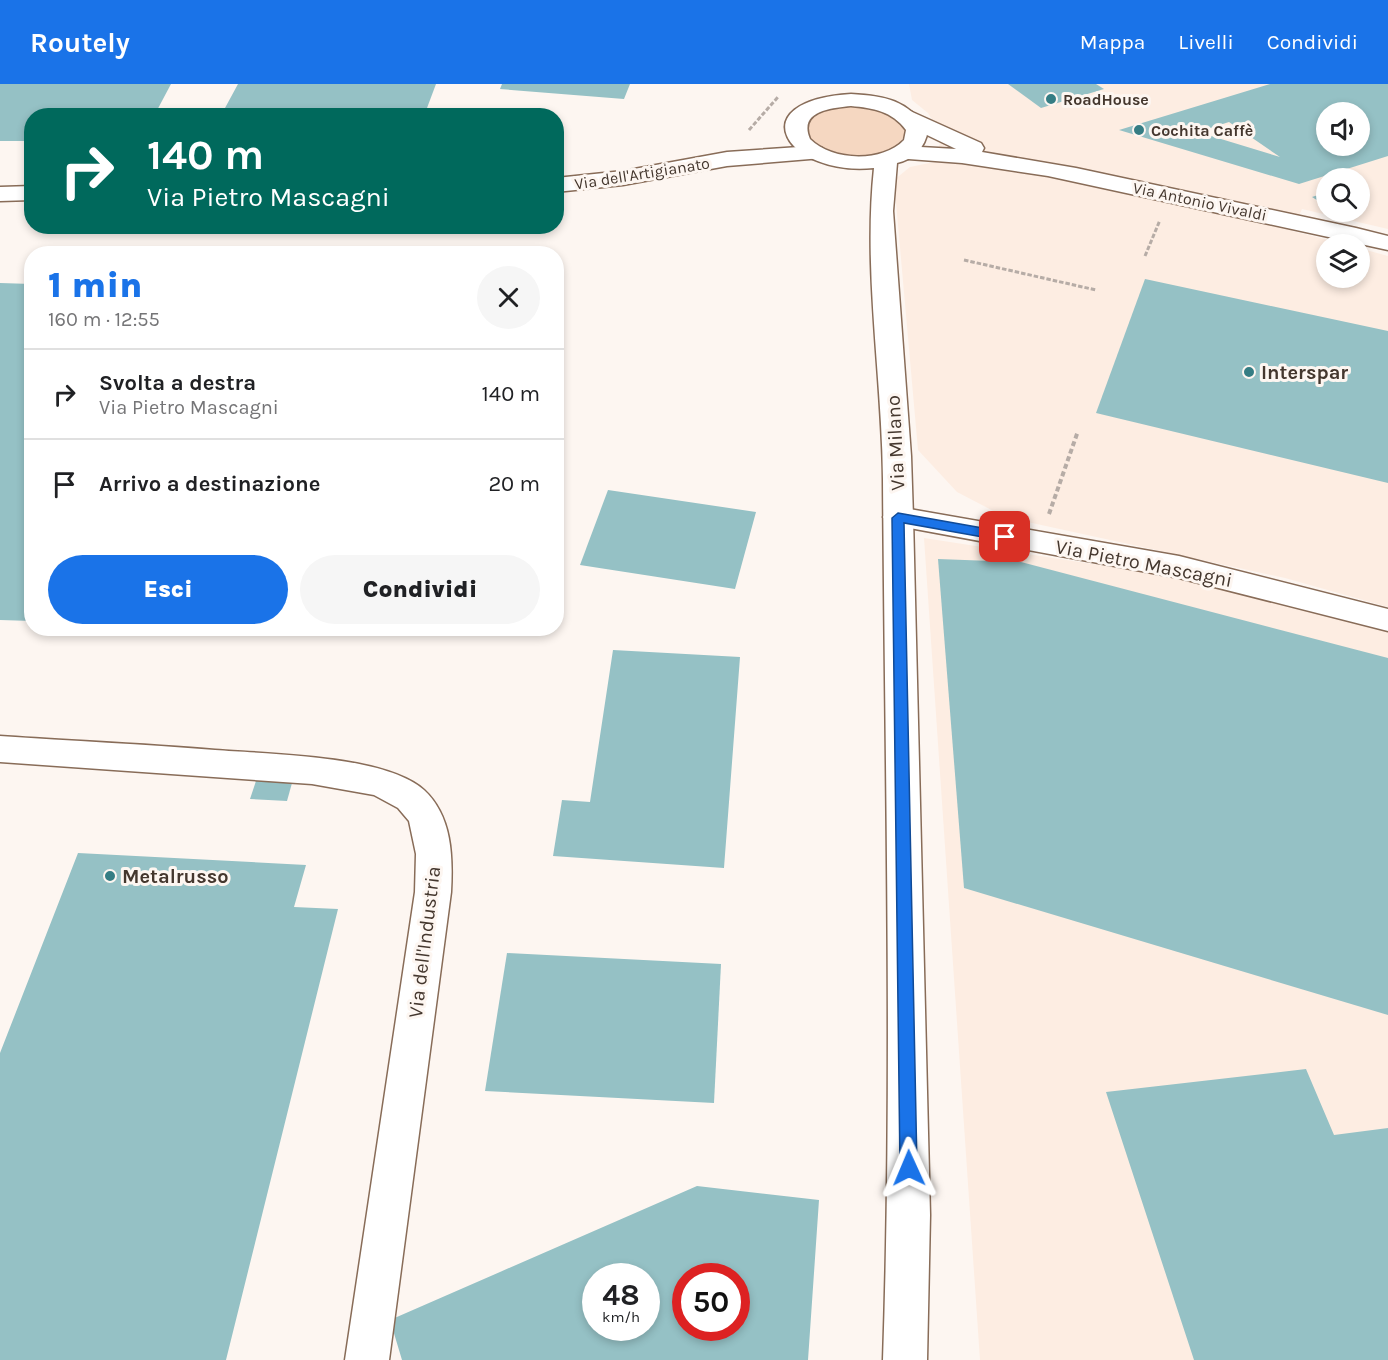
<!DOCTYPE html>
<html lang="it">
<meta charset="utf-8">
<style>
:root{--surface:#fff;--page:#f6f6f6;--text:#202124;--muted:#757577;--line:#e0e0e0;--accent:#1a73e8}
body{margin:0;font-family:Karla,sans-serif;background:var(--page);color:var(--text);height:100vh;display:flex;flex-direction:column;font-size:22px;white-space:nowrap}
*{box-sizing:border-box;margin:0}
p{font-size:20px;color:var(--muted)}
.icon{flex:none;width:33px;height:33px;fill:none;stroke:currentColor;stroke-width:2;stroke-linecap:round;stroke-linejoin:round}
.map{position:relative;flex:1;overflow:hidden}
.side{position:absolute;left:24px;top:162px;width:540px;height:390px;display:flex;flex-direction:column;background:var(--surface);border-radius:24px;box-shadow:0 3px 9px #0003}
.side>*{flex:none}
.hud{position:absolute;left:24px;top:24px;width:540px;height:126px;border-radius:24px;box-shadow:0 3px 9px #0003;background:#00695c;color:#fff;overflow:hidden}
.buttons{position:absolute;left:1316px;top:18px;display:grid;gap:12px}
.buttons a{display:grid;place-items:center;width:54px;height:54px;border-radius:50%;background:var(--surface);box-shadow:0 3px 9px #0003;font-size:30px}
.speed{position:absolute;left:582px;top:1179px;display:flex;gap:12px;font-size:30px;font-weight:700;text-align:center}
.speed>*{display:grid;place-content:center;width:78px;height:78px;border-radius:50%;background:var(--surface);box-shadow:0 3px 9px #0003;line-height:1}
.speed small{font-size:15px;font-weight:400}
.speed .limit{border:9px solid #d22;background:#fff;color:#111}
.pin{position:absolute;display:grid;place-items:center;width:51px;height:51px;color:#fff;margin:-26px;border-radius:12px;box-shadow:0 3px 9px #0006}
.me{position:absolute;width:66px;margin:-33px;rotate:359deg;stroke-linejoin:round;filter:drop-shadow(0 0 4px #0008)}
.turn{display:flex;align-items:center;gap:21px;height:126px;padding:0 24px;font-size:27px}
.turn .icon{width:78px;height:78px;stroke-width:2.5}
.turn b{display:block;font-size:42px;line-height:51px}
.round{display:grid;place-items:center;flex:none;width:63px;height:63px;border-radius:32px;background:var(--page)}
.overview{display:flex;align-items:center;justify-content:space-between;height:102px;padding:0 24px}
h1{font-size:36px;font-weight:800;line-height:45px;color:var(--accent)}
.primary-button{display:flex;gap:12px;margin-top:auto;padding:12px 24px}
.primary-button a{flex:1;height:69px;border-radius:36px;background:var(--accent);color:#fff;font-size:24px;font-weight:800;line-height:69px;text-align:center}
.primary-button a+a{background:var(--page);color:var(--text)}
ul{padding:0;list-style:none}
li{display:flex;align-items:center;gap:18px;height:90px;padding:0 24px;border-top:2px solid var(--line)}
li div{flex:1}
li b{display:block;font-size:22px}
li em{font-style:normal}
header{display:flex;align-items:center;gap:36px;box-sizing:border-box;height:84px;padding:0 30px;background:var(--accent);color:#fff}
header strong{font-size:28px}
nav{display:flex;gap:33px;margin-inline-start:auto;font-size:21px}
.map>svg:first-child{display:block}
.built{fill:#fdede2;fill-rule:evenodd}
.green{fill:#f5d7c1}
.building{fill:#95c1c5;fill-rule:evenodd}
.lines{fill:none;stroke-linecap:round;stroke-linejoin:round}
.minor-casing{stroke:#886c58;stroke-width:3}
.secondary-casing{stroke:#886c58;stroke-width:3}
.path-far1{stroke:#b6aca6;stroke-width:3;stroke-dasharray:4.5 2;stroke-linecap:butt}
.path{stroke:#b6aca6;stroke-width:4;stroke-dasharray:5 3;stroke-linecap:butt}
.minor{fill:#fff;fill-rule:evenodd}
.secondary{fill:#fff;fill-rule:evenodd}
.route{fill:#1a73e8;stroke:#114b97;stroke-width:1.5}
.poi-dot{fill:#357d84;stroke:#fdf6f1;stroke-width:2}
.labels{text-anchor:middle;stroke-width:6;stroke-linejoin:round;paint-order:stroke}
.far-poi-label{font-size:16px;font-weight:bold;fill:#44372e;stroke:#fdf6f1;text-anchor:start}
.far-street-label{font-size:16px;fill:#44372e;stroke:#fdf6f1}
.poi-label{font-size:20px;font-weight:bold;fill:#44372e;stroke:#fdf6f1;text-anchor:start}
.street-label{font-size:20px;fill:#44372e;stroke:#fdf6f1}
</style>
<header>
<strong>Routely</strong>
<nav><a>Mappa</a><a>Livelli</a><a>Condividi</a></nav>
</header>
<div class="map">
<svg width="1388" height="1276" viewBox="0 0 1388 1276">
<rect width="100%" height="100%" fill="#fdf6f1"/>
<g class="built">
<path d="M909 0H1388V145L1302 125 1292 147 1345 160H1326V194H1359V164L1388 172V523L1285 494 1005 433 957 408 918 366 894 96 910 83 934 78 942 52 928 29 912 16ZM1326 28H1359V62H1326ZM1326 94H1359V128H1326Z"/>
<path d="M924 454 1203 497 1388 548V1276H980Z"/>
</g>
<path class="green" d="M852 21C872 23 895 27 906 46 899 79 846 77 822 65 803 56 800 37 820 27 830 23 841 22 852 21Z"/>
<g class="building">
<path d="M0 0H171L154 32H32V57H0Z"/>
<path d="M238 0H436L424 32H269L272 26 225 24Z"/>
<path d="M502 0H630L624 15 500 5Z"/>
<path d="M1008 0H1096L1104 5 1041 24Z"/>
<path d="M1270 0H1388V72L1299 100 1119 46ZM1326 28H1359V62H1326ZM1229 38 1280 73 1198 48Z"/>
<path d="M1324 109 1326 116 1320 118 1312 113Z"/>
<path d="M1145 195 1388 247V399L1096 329Z"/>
<path d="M0 199 32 200V537L0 536Z"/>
<path d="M608 406 756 428 735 505 580 481Z"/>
<path d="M938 475 1021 478 1388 574V931L964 804Z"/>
<path d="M312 544H385L384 549 312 546Z"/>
<path d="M613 566 740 573 724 784 553 772 562 716 590 718Z"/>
<path d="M256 697 292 699 287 717 250 715Z"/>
<path d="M78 769 306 781 294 823 338 825 226 1276H0V969Z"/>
<path d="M507 869 721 880 714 1019 485 1007Z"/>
<path d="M1306 985 1334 1051 1388 1044V1276H1194L1106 1008Z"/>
<path d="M697 1102 819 1116 808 1276H402L390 1236ZM596 1192H646V1244H596ZM686 1192H736V1244H686Z"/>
</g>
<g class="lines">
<defs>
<g id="minor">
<path d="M910 27 981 59 984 64 982 68 1076 84 1356 144 1388 152V166L1048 92 962 79 895 74 892 69 895 64 903 62 956 65 902 39 899 34 902 29Z"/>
<path d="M814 62 822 64 825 69 822 74 727 82 623 101 556 108V94L623 87 727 68Z"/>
<path d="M32 102V116L0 117V103Z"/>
<path d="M898 423 1179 472 1388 525V547L1179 494 888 440 883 433 888 426Z"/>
<path d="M0 652C72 657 143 660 215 666 267 670 385 671 424 706 452 732 453 772 451 808L389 1276H345L415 808 416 770 409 737 398 724 374 711 312 700 0 678Z"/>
</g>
<path id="secondary" d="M851 10C886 12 907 16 928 46 925 64 914 75 897 79L893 127 911 372 913 433 930 1131 927 1276H883C893 983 885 689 883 395 882 292 863 187 874 84 787 93 738 17 851 10ZM851 22C873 24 892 27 906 46L904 56C882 79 832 77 810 55 798 27 831 24 851 22Z"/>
</defs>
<use href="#minor" class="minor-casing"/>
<use href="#secondary" class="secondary-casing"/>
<g class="path-far1">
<path d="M749 46 778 13"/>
<path d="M1145 172 1160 136"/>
<path d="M964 176 1096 206"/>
</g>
<path class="path" d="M1049 430 1078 347"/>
<use href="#minor" class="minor"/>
<use href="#secondary" class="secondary"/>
</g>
<path class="route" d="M898 429 1005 448 1012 453 1005 457 904 439 917 1084 915 1090 909 1092 903 1090 900 1084 892 434Z"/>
<g class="poi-dot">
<circle cx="1051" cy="15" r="6"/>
<circle cx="1139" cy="46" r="6"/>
<circle cx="1249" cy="288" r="6"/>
<circle cx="110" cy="792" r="6"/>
</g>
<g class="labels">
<g class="far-poi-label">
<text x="1063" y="21">RoadHouse</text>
<text x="1151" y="52">Cochita Caffè</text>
</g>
<g class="far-street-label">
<text transform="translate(642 89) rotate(-9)" y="6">Via dell'Artigianato</text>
<text transform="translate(1200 117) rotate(12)" y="6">Via Antonio Vivaldi</text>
</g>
<g class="poi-label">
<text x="1261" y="295">Interspar</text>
<text x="122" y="799">Metalrusso</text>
</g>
<g class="street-label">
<text transform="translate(895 359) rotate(-93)" y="7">Via Milano</text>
<text transform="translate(1144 479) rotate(11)" y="7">Via Pietro Mascagni</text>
<text transform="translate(424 858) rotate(-83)" y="7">Via dell'Industria</text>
</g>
</g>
</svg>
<div class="buttons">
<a><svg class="icon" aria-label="sound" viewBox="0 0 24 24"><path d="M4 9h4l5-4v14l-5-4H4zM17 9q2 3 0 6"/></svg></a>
<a><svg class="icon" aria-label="search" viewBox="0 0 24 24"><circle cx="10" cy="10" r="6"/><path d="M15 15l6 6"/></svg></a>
<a><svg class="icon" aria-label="layers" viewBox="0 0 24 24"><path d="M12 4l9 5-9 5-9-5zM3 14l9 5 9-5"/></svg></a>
</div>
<div class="speed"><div>48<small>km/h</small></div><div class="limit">50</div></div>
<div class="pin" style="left:1005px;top:453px;background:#d93025"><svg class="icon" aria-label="arrive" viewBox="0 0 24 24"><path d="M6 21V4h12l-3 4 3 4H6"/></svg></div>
<svg class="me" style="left:909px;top:1084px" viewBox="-20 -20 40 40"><path d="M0-17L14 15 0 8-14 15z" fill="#1a73e8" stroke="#fff" stroke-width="4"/></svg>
<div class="hud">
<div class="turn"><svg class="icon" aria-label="right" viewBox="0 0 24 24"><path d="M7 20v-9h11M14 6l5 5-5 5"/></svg><div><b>140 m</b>Via Pietro Mascagni</div></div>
</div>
<section class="side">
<div class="overview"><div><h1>1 min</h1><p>160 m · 12:55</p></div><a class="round"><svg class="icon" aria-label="close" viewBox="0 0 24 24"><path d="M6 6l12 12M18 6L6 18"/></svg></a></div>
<ul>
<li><svg class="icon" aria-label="right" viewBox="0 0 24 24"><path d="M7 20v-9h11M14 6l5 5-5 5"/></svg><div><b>Svolta a destra</b><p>Via Pietro Mascagni</p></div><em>140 m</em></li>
<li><svg class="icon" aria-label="arrive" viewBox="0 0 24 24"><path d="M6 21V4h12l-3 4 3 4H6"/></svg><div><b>Arrivo a destinazione</b></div><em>20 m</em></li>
</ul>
<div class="primary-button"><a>Esci</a><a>Condividi</a></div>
</section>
</div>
